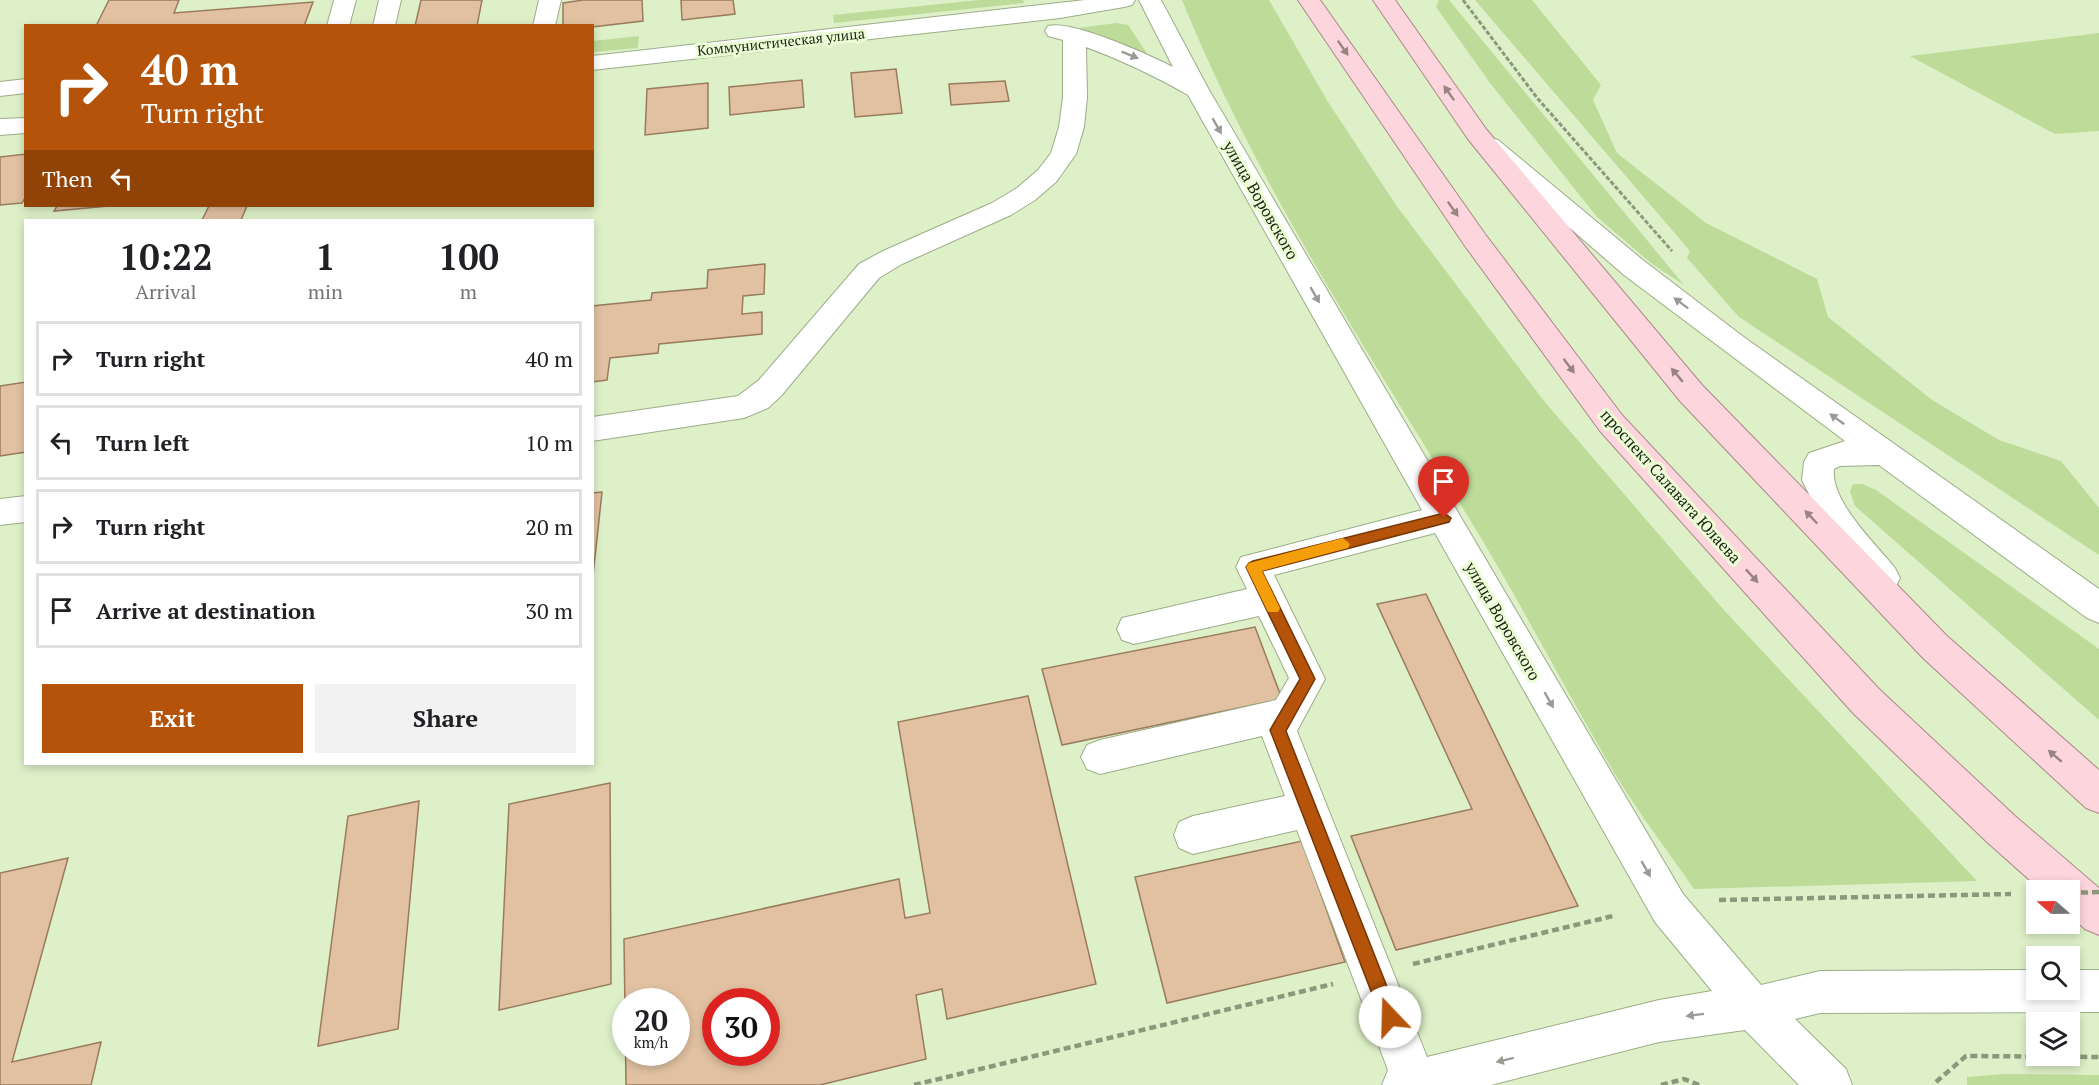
<!DOCTYPE html>
<meta charset="utf-8">
<style>
:root{--surface:#fff;--page:#f2f2f2;--text:#202124;--muted:#757577;--line:#e0e0e0;--accent:#b45309}
body{margin:0;font-family:"PT Serif",serif;background:var(--page);color:var(--text);height:100vh;display:flex;flex-direction:column;font-size:22px;white-space:nowrap}
*{box-sizing:border-box;margin:0}
p{font-size:20px;color:var(--muted)}
.icon{flex:none;width:33px;height:33px;fill:none;stroke:currentColor;stroke-width:2;stroke-linecap:round;stroke-linejoin:round}
.map{position:relative;flex:1;overflow:hidden}
.sheet{position:absolute;left:24px;top:219px;width:570px;height:546px;display:flex;flex-direction:column;background:var(--surface);border-radius:0px;box-shadow:0 3px 9px #0003}
.sheet>*{flex:none}
.banner{position:absolute;left:24px;top:24px;width:570px;height:183px;border-radius:0px;box-shadow:0 3px 9px #0003;background:#b45309;color:#fff;overflow:hidden}
.needle{width:39px;rotate:290deg}
.fabs{position:absolute;left:2026px;top:880px;display:grid;gap:12px}
.fabs a{display:grid;place-items:center;width:54px;height:54px;border-radius:0px;background:var(--surface);box-shadow:0 3px 9px #0003;font-size:30px}
.speed{position:absolute;left:612px;top:988px;display:flex;gap:12px;font-size:30px;font-weight:700;text-align:center}
.speed>*{display:grid;place-content:center;width:78px;height:78px;border-radius:50%;background:var(--surface);box-shadow:0 3px 9px #0003;line-height:1}
.speed small{font-size:15px;font-weight:400}
.speed .limit{border:9px solid #d22;background:#fff;color:#111}
.pin{position:absolute;display:grid;place-items:center;width:51px;height:51px;color:#fff;margin:-62px -26px;border-radius:50% 50% 50% 0;rotate:-45deg;box-shadow:0 0 6px #0007}
.pin .icon{rotate:45deg}
.me{position:absolute;width:66px;margin:-33px;rotate:339deg;stroke-linejoin:round;filter:drop-shadow(0 0 4px #0008)}
.turn{display:flex;align-items:center;gap:21px;height:126px;padding:0 18px;font-size:27px}
.turn .icon{width:78px;height:78px;stroke-width:2.5}
.turn b{display:block;font-size:42px;line-height:51px}
.then{display:flex;align-items:center;height:57px;padding:0 18px;background:#0003;gap:12px;font-size:22px}
.eta{display:flex;justify-content:space-evenly;align-items:center;height:102px;text-align:center}
.eta b{font-size:36px;font-weight:600;line-height:42px}
.action{display:flex;gap:12px;margin-top:auto;padding:12px 18px}
.action a{flex:1;height:69px;border-radius:0px;background:var(--accent);color:#fff;font-size:24px;font-weight:600;line-height:69px;text-align:center}
.action a+a{background:var(--page);color:var(--text)}
ul{padding:0;list-style:none}
li{display:flex;align-items:center;gap:18px;height:75px;margin:0 12px 9px;padding:0 6px;border:3px solid var(--line);border-radius:0px}
li div{flex:1}
li b{display:block;font-size:22px}
li em{font-style:normal}
.map>svg:first-child{display:block}
.green{fill:#bedb9a}
.building{fill:#e1c1a1;stroke:#997c5d;stroke-width:1.5;fill-rule:evenodd}
.lines{fill:none;stroke-linecap:round;stroke-linejoin:round}
.minor-casing{stroke:#9cad87;stroke-width:2}
.major-casing{stroke:#ad8688;stroke-width:2}
.path-far1{stroke:#8a987b;stroke-width:3;stroke-dasharray:4.5 2;stroke-linecap:butt}
.path{stroke:#8a987b;stroke-width:4.5;stroke-dasharray:7 4;stroke-linecap:butt}
.minor{fill:#fff;fill-rule:evenodd}
.major{fill:#fdd6dd;fill-rule:evenodd}
.path-bridge{stroke:#8a987b;stroke-width:4.5;stroke-dasharray:7 4;stroke-linecap:butt}
.oneway{fill:#988583}
.oneway2{fill:#999c95}
.route{fill:#b45309;stroke:#753606;stroke-width:1.5}
.slow{fill:#f59e0b}
.labels{text-anchor:middle;stroke-width:6;stroke-linejoin:round;paint-order:stroke}
.far-street-label{font-size:14px;fill:#1c2314;stroke:#ebfdd5}
.street-label{font-size:16px;fill:#1c2314;stroke:#ebfdd5}
</style>
<div class="map">
<svg width="2099" height="1085" viewBox="0 0 2099 1085">
<rect width="100%" height="100%" fill="#ddf0c8"/>
<g class="green">
<path d="M979 0H1023L1024 3 834 23 833 15Z"/>
<path d="M1182 0H1269L1328 102 1396 205 1544 401 1723 609 1977 881 1694 889C1668 851 1639 814 1615 774 1566 691 1522 605 1472 523 1369 353 1257 185 1182 0Z"/>
<path d="M1439 0H1449L1684 285 1652 264 1597 217 1490 83 1436 7Z"/>
<path d="M1475 0H1532L1601 85 1593 100 1617 153 1706 223 1817 279 1828 317 1932 400 1999 440 2061 461 2099 508V555L1739 317 1687 258 1690 251Z"/>
<path d="M1117 23 1128 25 1150 58 1077 28Z"/>
<path d="M2099 33V131L2055 134 1910 56Z"/>
<path d="M639 36 638 48 593 52V41Z"/>
<path d="M1853 484H1862L1876 490 2099 649V720L1855 506 1850 491Z"/>
<path d="M2004 1074 2099 1075V1085H1967V1077Z"/>
</g>
<g class="building">
<path d="M109 0H179L174 13 313 2 304 26H96Z"/>
<path d="M421 0H482L477 26H415Z"/>
<path d="M583 0H642L643 21 592 27 563 26V3Z"/>
<path d="M681 0H733L735 14 682 20Z"/>
<path d="M896 69 902 113 855 117 851 73Z"/>
<path d="M802 80 804 107 730 115 729 87Z"/>
<path d="M1005 81 1009 101 951 105 949 84Z"/>
<path d="M708 83V128L645 135 647 89Z"/>
<path d="M26 154V196L22 203 0 205V157Z"/>
<path d="M57 206H109L54 211Z"/>
<path d="M209 206H247L241 220H202Z"/>
<path d="M765 264 764 294 743 296 742 314 762 312V334L659 344 658 353 610 358 607 380 592 382V306L651 300 652 293 707 288 708 270Z"/>
<path d="M26 382V452L0 456V386Z"/>
<path d="M602 492 592 585V493Z"/>
<path d="M1426 594 1578 906 1396 950 1351 836 1472 809 1377 604Z"/>
<path d="M1255 627 1282 699 1062 745 1042 669Z"/>
<path d="M1028 696 1096 984 947 1019 942 989 916 995 926 1059 820 1085H626L624 939 899 879 905 918 930 913 898 722ZM626 1002H676V1053H626ZM716 1002H766V1053H716Z"/>
<path d="M610 783 611 984 499 1010 509 804Z"/>
<path d="M419 801 398 1029 318 1046 348 816Z"/>
<path d="M1302 841 1345 962 1167 1003 1135 877Z"/>
<path d="M68 858 12 1062 101 1042 91 1085H0V873Z"/>
</g>
<g class="lines">
<defs>
<g id="minor">
<path d="M334 0H356L349 26H327Z"/>
<path d="M379 0H401L395 26H373Z"/>
<path d="M539 0H561L555 26H533Z"/>
<path d="M1085 0H1135L1132 5 1124 7 1060 18 592 70V56Z"/>
<path d="M1139 0H1161L1209 90 1683 894 1761 985 1820 971 2037 970V990H2070V970H2099V1012L1820 1013 1795 1019 1846 1069 1852 1085H1799L1745 1030 1659 1042 1491 1085H1382L1388 1070 1297 830 1193 854 1179 848 1174 835 1179 822 1193 816 1285 796 1262 736 1100 774 1087 769 1081 757 1087 745 1100 740 1276 700 1289 678 1259 616 1134 644 1122 640 1117 629 1122 618 1247 589 1236 567 1241 557 1422 510 1188 95C1155 76 1121 60 1086 47L1087 97 1084 127 1076 154 1056 182 1035 200 1011 215 902 264 879 278 781 396 768 408 744 418 592 441V417L738 396 759 380 859 264 883 251 992 203 1017 188 1038 170 1051 153 1059 127 1063 97V40L1048 36 1045 31 1048 26C1073 20 1149 55 1173 67ZM1435 533 1655 922 1712 991 1659 1000 1427 1057 1297 731 1325 679 1274 575Z"/>
<path d="M26 79V93L0 96V82Z"/>
<path d="M26 118V133L0 135V119Z"/>
<path d="M1489 137 1498 140 1644 261 1745 338 2099 589V623L2087 618 1879 465 1840 466 1834 469C1830 501 1876 544 1895 568L1900 578 1895 588 1883 592 1871 588 1826 529 1802 480 1804 462 1809 453 1845 441 1624 275 1480 150 1477 145 1480 140Z"/>
<path d="M26 496V522L0 525V499Z"/>
</g>
<g id="major">
<path d="M1298 0H1320L1485 234 1622 415 1879 689 2015 816 2099 888V935L2085 929 2070 916V891H2042L1987 842 1853 713 1600 431 1465 246Z"/>
<path d="M1373 0H1395L1486 129 1702 385 1947 636 2099 770V813L2086 808 1923 658 1680 401 1468 139Z"/>
</g>
</defs>
<use href="#minor" class="minor-casing"/>
<use href="#major" class="major-casing"/>
<path class="path-far1" d="M1463 0 1538 99 1672 251"/>
<g class="path">
<path d="M1719 900 2011 894"/>
<path d="M1413 964 1613 916"/>
<path d="M1936 1082 1966 1056 2099 1057"/>
<path d="M914 1085 1333 984"/>
<path d="M1661 1085 1684 1079 1699 1085"/>
</g>
<use href="#minor" class="minor"/>
<use href="#major" class="major"/>
<path class="path-bridge" d="M2070 893 2099 892"/>
</g>
<defs><path id="oneway-solid" d="M-6-.8H1V-3.2L6.5 0L1 3.2V.8H-6Z" transform="scale(1.5)"/></defs>
<g class="oneway">
<use href="#oneway-solid" transform="translate(1343 48) rotate(55)"/>
<use href="#oneway-solid" transform="translate(1449 93) rotate(-125)"/>
<use href="#oneway-solid" transform="translate(1453 209) rotate(55)"/>
<use href="#oneway-solid" transform="translate(1569 366) rotate(53)"/>
<use href="#oneway-solid" transform="translate(1677 375) rotate(-130)"/>
<use href="#oneway-solid" transform="translate(1811 517) rotate(-134)"/>
<use href="#oneway-solid" transform="translate(1752 576) rotate(47)"/>
<use href="#oneway-solid" transform="translate(2055 756) rotate(-139)"/>
</g>
<g class="oneway2">
<use href="#oneway-solid" transform="translate(1130 55) rotate(22)"/>
<use href="#oneway-solid" transform="translate(1217 126) rotate(60)"/>
<use href="#oneway-solid" transform="translate(1315 295) rotate(60)"/>
<use href="#oneway-solid" transform="translate(1681 303) rotate(-143)"/>
<use href="#oneway-solid" transform="translate(1837 419) rotate(-144)"/>
<use href="#oneway-solid" transform="translate(1549 700) rotate(60)"/>
<use href="#oneway-solid" transform="translate(1646 869) rotate(60)"/>
<use href="#oneway-solid" transform="translate(1695 1015) rotate(173)"/>
<use href="#oneway-solid" transform="translate(1505 1060) rotate(166)"/>
</g>
<path class="route" d="M1444 513 1451 518 1449 522 1262 571 1315 679 1286 731 1399 1017 1396 1024 1390 1026 1384 1024 1381 1017 1270 730 1300 679 1246 567 1249 563 1253 561Z"/>
<path class="slow" d="M1343 538 1350 544 1348 548 1262 571 1280 608 1278 612H1268L1246 567 1249 563Z"/>
<g class="labels">
<g class="far-street-label">
<text transform="translate(781 42) rotate(-6)" y="5">Коммунистическая улица</text>
</g>
<g class="street-label">
<text transform="translate(1261 200) rotate(60)" y="6">улица Воровского</text>
<text transform="translate(1671 486) rotate(48)" y="6">проспект Салавата Юлаева</text>
<text transform="translate(1503 621) rotate(60)" y="6">улица Воровского</text>
</g>
</g>
</svg>
<div class="fabs">
<a><svg class="needle" viewBox="-14 -14 28 28"><path d="M0-13l5 13h-10z" fill="#e53935"/><path d="M0 13l5-13h-10z" fill="#757577"/></svg></a>
<a><svg class="icon" aria-label="search" viewBox="0 0 24 24"><circle cx="10" cy="10" r="6"/><path d="M15 15l6 6"/></svg></a>
<a><svg class="icon" aria-label="layers" viewBox="0 0 24 24"><path d="M12 4l9 5-9 5-9-5zM3 14l9 5 9-5"/></svg></a>
</div>
<div class="speed"><div>20<small>km/h</small></div><div class="limit">30</div></div>
<div class="pin" style="left:1444px;top:518px;background:#d93025"><svg class="icon" aria-label="arrive" viewBox="0 0 24 24"><path d="M6 21V4h12l-3 4 3 4H6"/></svg></div>
<svg class="me" style="left:1390px;top:1017px" viewBox="-20 -20 40 40"><circle r="19" fill="#fff"/><path d="M0-13L10 11 0 6-10 11z" fill="#b45309"/></svg>
<div class="banner">
<div class="turn"><svg class="icon" aria-label="right" viewBox="0 0 24 24"><path d="M7 20v-9h11M14 6l5 5-5 5"/></svg><div><b>40 m</b>Turn right</div></div>
<div class="then">Then<svg class="icon" aria-label="left" viewBox="0 0 24 24"><path d="M17 20v-9H6M10 6l-5 5 5 5"/></svg></div>
</div>
<section class="sheet">
<div class="eta">
<div><b>10:22</b><p>Arrival</p></div>
<div><b>1</b><p>min</p></div>
<div><b>100</b><p>m</p></div>
</div>
<ul>
<li><svg class="icon" aria-label="right" viewBox="0 0 24 24"><path d="M7 20v-9h11M14 6l5 5-5 5"/></svg><div><b>Turn right</b></div><em>40 m</em></li>
<li><svg class="icon" aria-label="left" viewBox="0 0 24 24"><path d="M17 20v-9H6M10 6l-5 5 5 5"/></svg><div><b>Turn left</b></div><em>10 m</em></li>
<li><svg class="icon" aria-label="right" viewBox="0 0 24 24"><path d="M7 20v-9h11M14 6l5 5-5 5"/></svg><div><b>Turn right</b></div><em>20 m</em></li>
<li><svg class="icon" aria-label="arrive" viewBox="0 0 24 24"><path d="M6 21V4h12l-3 4 3 4H6"/></svg><div><b>Arrive at destination</b></div><em>30 m</em></li>
</ul>
<div class="action"><a>Exit</a><a>Share</a></div>
</section>
</div>
